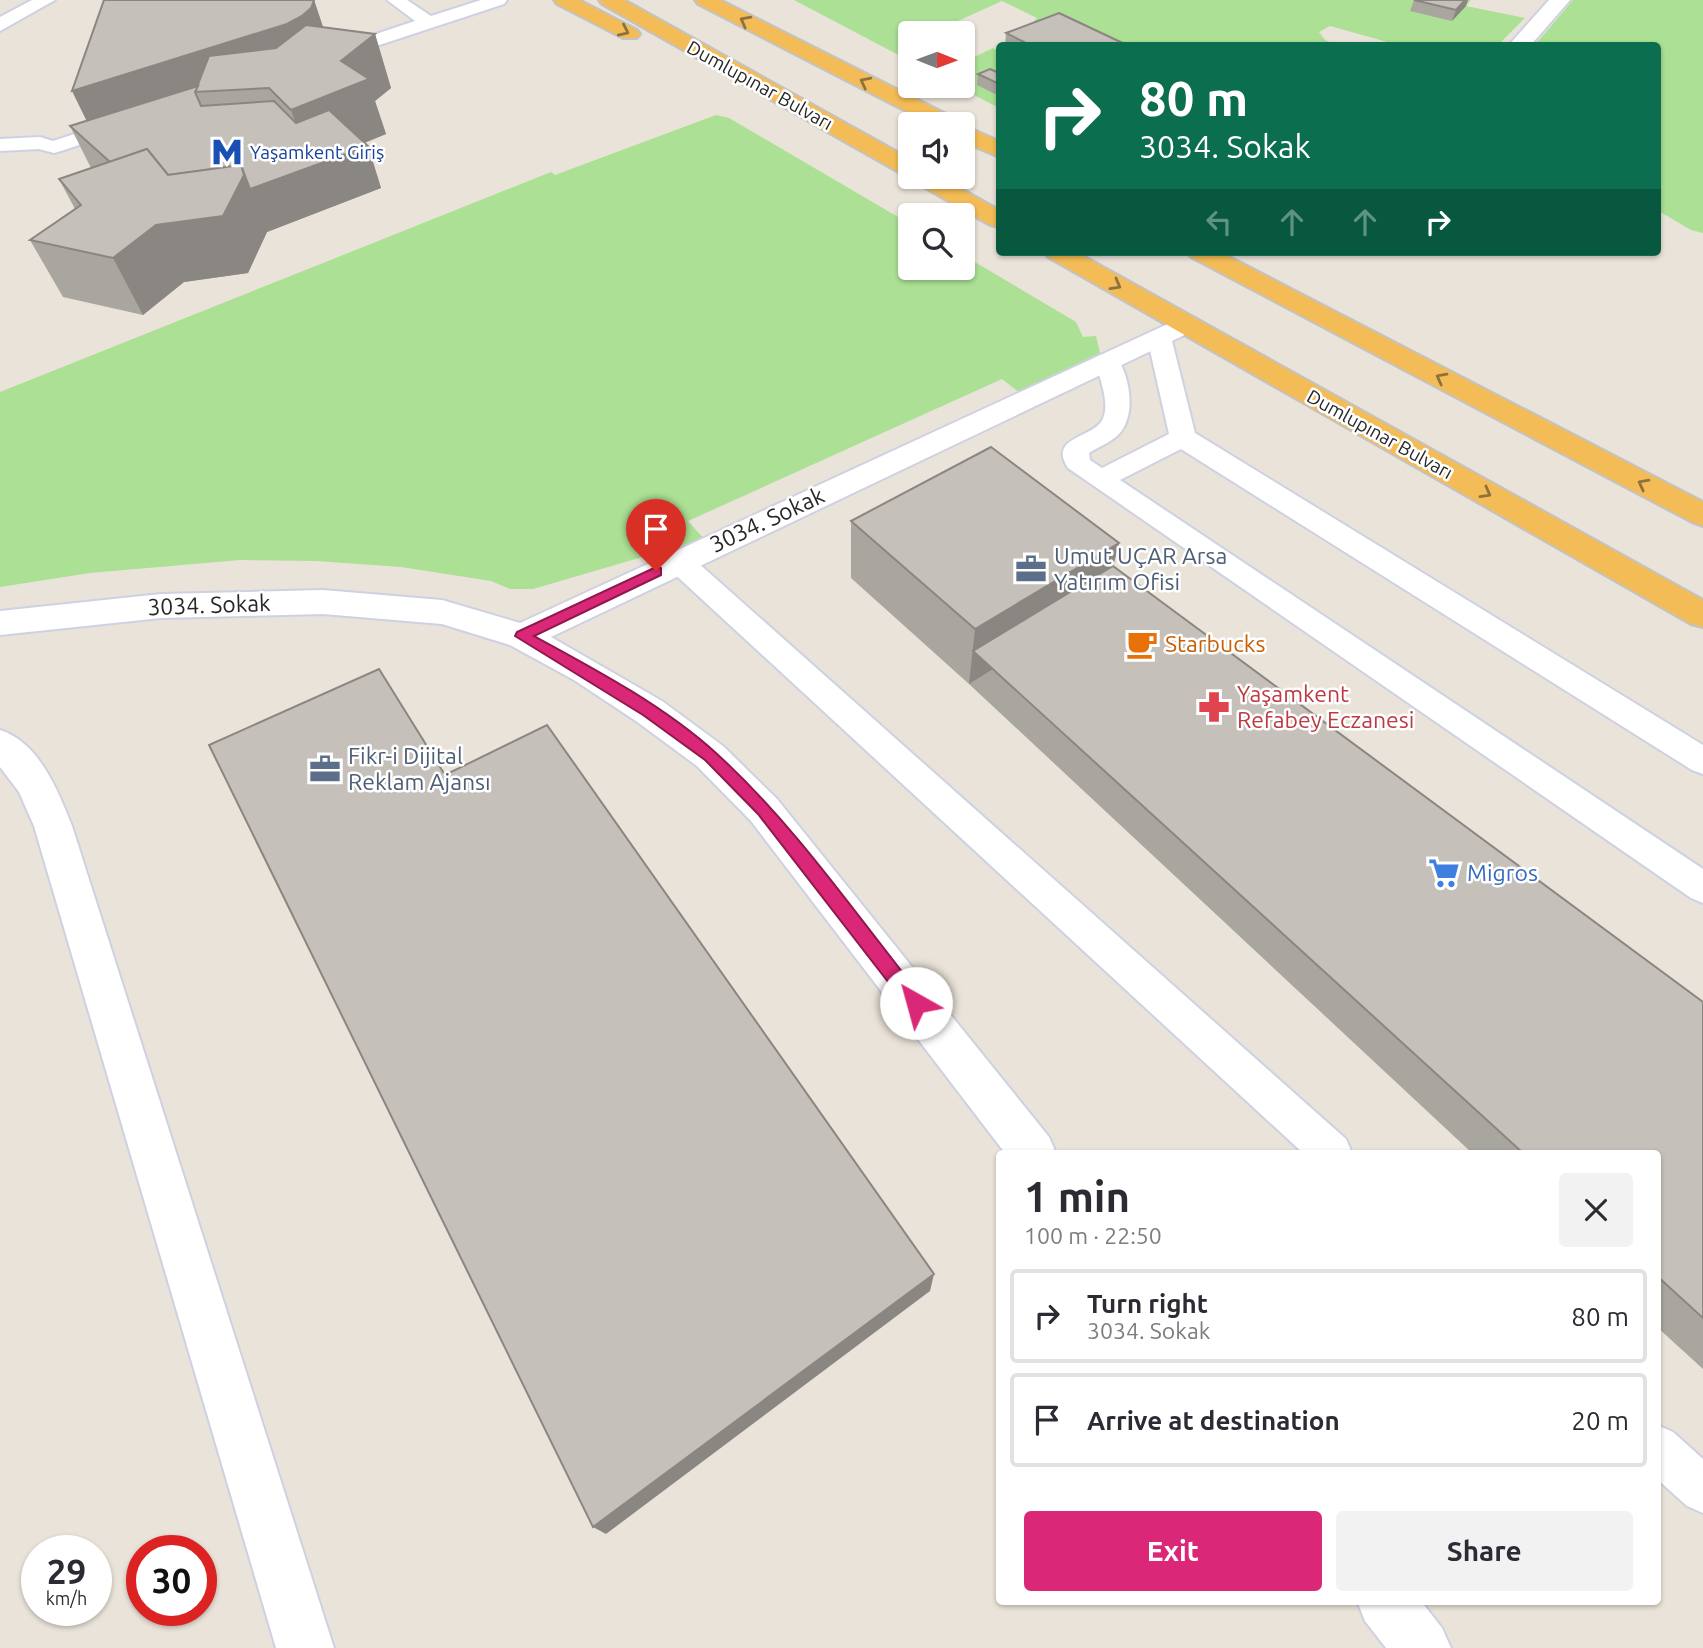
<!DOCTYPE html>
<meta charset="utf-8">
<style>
:root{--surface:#fff;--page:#f2f2f3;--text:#2b2b33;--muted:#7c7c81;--line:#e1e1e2;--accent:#db2777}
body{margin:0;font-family:Ubuntu,sans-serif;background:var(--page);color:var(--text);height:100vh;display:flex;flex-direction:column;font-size:26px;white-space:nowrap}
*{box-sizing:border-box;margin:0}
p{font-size:23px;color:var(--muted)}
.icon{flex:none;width:38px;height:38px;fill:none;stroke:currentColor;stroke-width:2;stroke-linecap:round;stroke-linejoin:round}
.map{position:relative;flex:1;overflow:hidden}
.panel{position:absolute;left:996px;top:1150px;width:665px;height:455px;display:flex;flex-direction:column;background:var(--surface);border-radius:7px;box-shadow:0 2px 5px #0004}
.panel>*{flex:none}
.guide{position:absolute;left:996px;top:42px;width:665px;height:214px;border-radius:7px;box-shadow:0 2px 5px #0004;background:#0b6e4f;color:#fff;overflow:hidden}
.needle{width:46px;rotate:91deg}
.tools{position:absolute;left:898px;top:21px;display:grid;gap:14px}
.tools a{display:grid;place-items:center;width:77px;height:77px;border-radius:7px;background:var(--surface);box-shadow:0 2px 5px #0004;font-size:35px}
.speed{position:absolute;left:21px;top:1535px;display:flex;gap:14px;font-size:35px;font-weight:700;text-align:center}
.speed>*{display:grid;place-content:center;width:91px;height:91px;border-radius:50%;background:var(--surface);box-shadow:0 2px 5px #0004;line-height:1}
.speed small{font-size:18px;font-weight:400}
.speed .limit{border:10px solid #d22;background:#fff;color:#111}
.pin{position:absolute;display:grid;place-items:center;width:60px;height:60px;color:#fff;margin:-72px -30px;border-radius:50% 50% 50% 0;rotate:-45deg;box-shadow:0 0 7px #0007}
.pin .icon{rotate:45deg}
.me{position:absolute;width:77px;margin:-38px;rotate:322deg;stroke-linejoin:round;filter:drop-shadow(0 0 5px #0008)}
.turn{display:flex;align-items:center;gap:24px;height:147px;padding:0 28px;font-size:32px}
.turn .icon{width:91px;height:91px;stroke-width:2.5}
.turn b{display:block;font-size:49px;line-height:60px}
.lanes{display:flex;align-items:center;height:66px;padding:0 28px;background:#0003;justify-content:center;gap:35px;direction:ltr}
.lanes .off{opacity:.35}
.round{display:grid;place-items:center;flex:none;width:74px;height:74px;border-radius:7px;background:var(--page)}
.head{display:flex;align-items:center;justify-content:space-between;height:119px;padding:0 28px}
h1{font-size:42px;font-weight:700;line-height:52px}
.primary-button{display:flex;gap:14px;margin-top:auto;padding:14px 28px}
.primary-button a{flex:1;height:80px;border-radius:7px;background:var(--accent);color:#fff;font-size:28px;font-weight:700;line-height:80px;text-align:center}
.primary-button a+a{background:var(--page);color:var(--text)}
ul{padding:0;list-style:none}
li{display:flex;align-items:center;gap:21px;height:94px;margin:0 14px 10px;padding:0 14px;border:4px solid var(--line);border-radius:7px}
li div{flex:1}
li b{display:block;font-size:26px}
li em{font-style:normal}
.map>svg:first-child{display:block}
.green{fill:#abe095}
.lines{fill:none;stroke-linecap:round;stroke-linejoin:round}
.service-casing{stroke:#ced1e1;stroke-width:4}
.minor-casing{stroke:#ced1e1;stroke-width:4}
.trunk-casing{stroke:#c3c3c3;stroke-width:4}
.service{fill:#fff;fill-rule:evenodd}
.minor{fill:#fff;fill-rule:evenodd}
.trunk{fill:#f4bc56;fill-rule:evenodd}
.wall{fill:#a9a59f}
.shaded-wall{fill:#8a8682}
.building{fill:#c5c0b9;stroke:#8a8682;stroke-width:2}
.oneway{stroke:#8e723e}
.route{fill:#db2777;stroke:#8e194d;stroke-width:2}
.labels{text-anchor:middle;stroke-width:5;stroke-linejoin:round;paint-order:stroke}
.far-street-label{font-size:19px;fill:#272727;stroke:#fff}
.far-transit-label{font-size:19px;fill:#164399;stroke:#fff;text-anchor:start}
.street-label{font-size:23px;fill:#272727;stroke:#fff}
.service-label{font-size:23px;fill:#4e5e75;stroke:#fff;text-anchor:start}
.food-label{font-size:23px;fill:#c56008;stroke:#fff;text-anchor:start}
.health-label{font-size:23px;fill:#be3a42;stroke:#fff;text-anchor:start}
.shop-label{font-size:23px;fill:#366cbe;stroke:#fff;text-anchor:start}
</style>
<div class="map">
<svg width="1703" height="1648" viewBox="0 0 1703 1648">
<rect width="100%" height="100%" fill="#eae3d9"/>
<g class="green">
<path d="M794 0H1471L1466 6 1525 18 1498 45H1398L1330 26 1319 32 1325 40 1336 45 1080 46 1034 28 1033 22 1037 18 1002 1 931 33H910V61Z"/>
<path d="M1573 0H1703V233L1691 230 1657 210V46L1535 45Z"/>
<path d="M993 48 999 52V108L957 86H962L963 55 970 59Z"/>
<path d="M716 115 729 118 910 224V268H962L963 255 1076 322 1083 337 1096 336 1100 353 1020 393 1002 379 688 521 704 539 533 589H510L491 581 401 567 316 561 240 560 90 573 0 587V392L551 172 555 175Z"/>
</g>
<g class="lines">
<defs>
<g id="service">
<path d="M32 0H55L0 31V17Z"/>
<path d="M387 0H407L431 16 481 0H507L504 4 340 58H328L325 54 328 50 415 21Z"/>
<path d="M120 119 127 121 130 125 127 129 61 151 54 153 39 149 0 151V139L40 137 53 141Z"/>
<path d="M1159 330 1167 332 1171 337 1195 433 1703 745V774L1692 770 1181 449 1120 480 1703 869V903L1691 898 1068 468C1048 438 1090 438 1101 422 1112 406 1099 377 1095 361L1098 356 1107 354 1116 356C1130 376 1137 416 1118 435 1110 443 1098 447 1089 453L1090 460 1102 468 1169 434 1147 337 1151 332Z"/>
<path d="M678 551 688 554 1346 1139 1352 1153H1303L668 568 664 561 668 554Z"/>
<path d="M1657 1425 1673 1432 1703 1459V1513L1687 1506 1657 1479Z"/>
</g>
<g id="minor">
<path d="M1549 0H1570L1530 46H1508Z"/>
<path d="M1185 316 1195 318 1199 324 1195 330 551 637 662 701 723 746 777 799 1049 1137 1056 1153H1005L751 821 697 766 636 721 574 680 510 645 442 624 323 614 161 618 0 635V611L161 594 323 590 442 600 520 623Z"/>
<path d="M0 730C39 742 58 791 72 826L334 1648H276L34 826 19 792 0 767Z"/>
<path d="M1357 1601H1421L1442 1628 1451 1648H1386L1365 1621Z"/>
</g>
<g id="trunk">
<path d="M554 0H579L637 30 640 34 637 38H623L557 4Z"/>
<path d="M599 0H624L910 159V176L902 174 602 4Z"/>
<path d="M695 0H720L956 119 959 124H931L698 4Z"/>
<path d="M962 125 999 141V157L962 141Z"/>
<path d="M911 177H940L999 210V227L990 225 915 182Z"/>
<path d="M1044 252H1076L1703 600V627L1691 624 1048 257Z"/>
<path d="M1187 252H1220L1703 502V526L1692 522 1191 257Z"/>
</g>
</defs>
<use href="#service" class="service-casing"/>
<use href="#minor" class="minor-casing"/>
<use href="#trunk" class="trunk-casing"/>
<use href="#service" class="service"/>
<use href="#minor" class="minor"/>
<use href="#trunk" class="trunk"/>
</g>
<g class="wall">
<path d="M314 0 323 27 375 34 391 88 375 101 386 134 364 143 368 146 381 188 267 232 248 273 184 282 143 315 63 297 30 240 75 209 59 179 91 168 70 126 87 121Z"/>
<path d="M1414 0H1468L1466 6 1452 21 1410 11Z"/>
<path d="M1006 33 1129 46H1005Z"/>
<path d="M999 73V96L977 85 978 74Z"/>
<path d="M851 521 1119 543 1113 566 1703 1002V1369L1657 1327V1153H1472L969 684 851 578Z"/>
</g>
<g class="shaded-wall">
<path d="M314 0 327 39 92 132 72 91Z"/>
<path d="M1465 0H1468L1466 6 1452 21 1456 10Z"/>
<path d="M375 34 391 88 375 101 386 134 311 165 291 110 341 61Z"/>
<path d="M368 146 381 188 267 232 248 273 184 282 143 315 113 258 156 225 244 175Z"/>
<path d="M1119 543 1105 599 969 684 975 629Z"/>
<path d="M934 1274 930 1291 606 1534 593 1527Z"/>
</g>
<g class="building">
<path d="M104 0H314L311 8 302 16 287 24 72 91Z"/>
<path d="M1414 0H1465L1456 10Z"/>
<path d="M1059 13 1129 46H1032L1006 33Z"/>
<path d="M306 25 375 34 341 61 369 79 291 110 269 88 195 92 209 56 276 48Z"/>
<path d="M990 69 999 73V84L978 74Z"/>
<path d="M198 86 195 92 201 106 274 101 296 123 329 110 368 146 250 189 241 165 168 175 147 149 110 162 70 126Z"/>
<path d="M147 149 168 175 241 165 244 175 223 216 156 225 113 258 30 240 81 205 59 179Z"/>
<path d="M991 447 1119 543 975 629 851 521Z"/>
<path d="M1113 566 1703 1002V1318L1657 1276V1153H1523L973 651Z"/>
<path d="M379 669 445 775 547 725 934 1274 593 1527 209 745Z"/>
</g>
<defs><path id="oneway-chevron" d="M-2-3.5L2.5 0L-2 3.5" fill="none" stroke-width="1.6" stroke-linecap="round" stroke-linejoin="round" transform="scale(1.75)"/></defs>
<g class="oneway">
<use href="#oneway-chevron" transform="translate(745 21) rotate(-152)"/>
<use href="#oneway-chevron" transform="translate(624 31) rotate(25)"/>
<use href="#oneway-chevron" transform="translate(865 82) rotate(-153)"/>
<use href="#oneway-chevron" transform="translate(1116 285) rotate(29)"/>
<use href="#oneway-chevron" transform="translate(1441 378) rotate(-152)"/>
<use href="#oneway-chevron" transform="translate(1643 484) rotate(-152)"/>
<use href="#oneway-chevron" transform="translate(1486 493) rotate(29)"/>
</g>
<path class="route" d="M656 567 661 568V575L534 636C595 669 666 707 717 754 795 825 856 915 922 997L924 1003 922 1009 916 1011 909 1009 758 814 705 760 643 715 515 636 517 632Z"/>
<defs>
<symbol id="metro-bare" viewBox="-9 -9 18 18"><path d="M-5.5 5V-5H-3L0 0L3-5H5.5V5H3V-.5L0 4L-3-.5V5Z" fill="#1a4fb4" stroke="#fff" stroke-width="2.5" paint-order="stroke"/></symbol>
<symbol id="office-bare" viewBox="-9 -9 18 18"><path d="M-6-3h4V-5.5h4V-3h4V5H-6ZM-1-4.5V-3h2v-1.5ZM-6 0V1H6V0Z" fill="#5c6f8a" stroke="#fff" stroke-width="2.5" paint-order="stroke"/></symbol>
<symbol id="cafe-bare" viewBox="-9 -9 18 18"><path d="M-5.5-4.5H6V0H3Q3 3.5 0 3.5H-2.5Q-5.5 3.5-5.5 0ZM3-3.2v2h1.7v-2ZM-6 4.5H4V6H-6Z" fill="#e8710a" stroke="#fff" stroke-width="2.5" paint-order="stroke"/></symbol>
<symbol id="pharmacy-bare" viewBox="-9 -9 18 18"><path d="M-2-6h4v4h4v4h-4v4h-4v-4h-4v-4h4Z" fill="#e0444e" stroke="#fff" stroke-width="2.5" paint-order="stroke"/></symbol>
<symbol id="supermarket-bare" viewBox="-9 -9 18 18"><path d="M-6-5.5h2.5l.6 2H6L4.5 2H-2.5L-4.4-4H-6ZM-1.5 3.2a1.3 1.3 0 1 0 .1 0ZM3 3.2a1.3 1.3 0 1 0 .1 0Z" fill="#3f7fe0" stroke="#fff" stroke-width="2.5" paint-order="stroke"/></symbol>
</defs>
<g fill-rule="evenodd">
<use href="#metro-bare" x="205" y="130" width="44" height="44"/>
<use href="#office-bare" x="1009" y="547" width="44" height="44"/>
<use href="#cafe-bare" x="1120" y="622" width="44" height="44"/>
<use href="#pharmacy-bare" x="1192" y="685" width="44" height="44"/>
<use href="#office-bare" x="303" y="747" width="44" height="44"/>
<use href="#supermarket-bare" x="1422" y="851" width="44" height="44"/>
</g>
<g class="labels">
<g class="far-street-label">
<text transform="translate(760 85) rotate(29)" y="7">Dumlupınar Bulvarı</text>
<text transform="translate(1380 434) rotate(29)" y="7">Dumlupınar Bulvarı</text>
</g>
<g class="far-transit-label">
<text x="250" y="159">Yaşamkent Giriş</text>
</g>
<g class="street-label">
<text transform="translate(767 520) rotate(-25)" y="8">3034. Sokak</text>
<text transform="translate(209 605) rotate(-2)" y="8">3034. Sokak</text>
</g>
<g class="service-label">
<text x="1054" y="564">Umut UÇAR Arsa<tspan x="1054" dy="26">Yatırım Ofisi</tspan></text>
<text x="348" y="764">Fikr-i Dijital<tspan x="348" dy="26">Reklam Ajansı</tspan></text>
</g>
<g class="food-label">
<text x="1165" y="652">Starbucks</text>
</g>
<g class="health-label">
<text x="1237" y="702">Yaşamkent<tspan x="1237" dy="26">Refabey Eczanesi</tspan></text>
</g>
<g class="shop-label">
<text x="1467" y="881">Migros</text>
</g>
</g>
</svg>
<div class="tools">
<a><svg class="needle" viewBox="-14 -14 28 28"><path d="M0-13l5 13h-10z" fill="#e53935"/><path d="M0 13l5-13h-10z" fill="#7c7c81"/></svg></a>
<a><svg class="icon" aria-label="sound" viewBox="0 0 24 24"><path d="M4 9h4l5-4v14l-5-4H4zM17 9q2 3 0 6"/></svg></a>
<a><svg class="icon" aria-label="search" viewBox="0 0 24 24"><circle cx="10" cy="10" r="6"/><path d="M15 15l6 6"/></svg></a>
</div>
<div class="speed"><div>29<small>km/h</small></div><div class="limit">30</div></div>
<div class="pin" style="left:656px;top:571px;background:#d93025"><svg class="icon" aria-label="arrive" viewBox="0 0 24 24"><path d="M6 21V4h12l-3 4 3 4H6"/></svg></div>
<svg class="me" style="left:916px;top:1003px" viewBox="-20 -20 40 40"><circle r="19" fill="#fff"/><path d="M0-13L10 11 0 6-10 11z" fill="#db2777"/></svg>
<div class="guide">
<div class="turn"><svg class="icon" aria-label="right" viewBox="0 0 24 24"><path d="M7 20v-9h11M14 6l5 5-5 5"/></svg><div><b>80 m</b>3034. Sokak</div></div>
<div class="lanes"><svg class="icon off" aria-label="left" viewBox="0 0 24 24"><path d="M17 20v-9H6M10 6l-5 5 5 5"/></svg><svg class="icon off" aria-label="ahead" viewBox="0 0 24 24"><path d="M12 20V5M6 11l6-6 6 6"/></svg><svg class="icon off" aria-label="ahead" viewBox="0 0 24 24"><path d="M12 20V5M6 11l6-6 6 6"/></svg><svg class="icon" aria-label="right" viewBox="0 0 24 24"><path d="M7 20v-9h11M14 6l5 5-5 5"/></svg></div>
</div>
<section class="panel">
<div class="head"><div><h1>1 min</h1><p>100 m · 22:50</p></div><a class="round"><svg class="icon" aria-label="close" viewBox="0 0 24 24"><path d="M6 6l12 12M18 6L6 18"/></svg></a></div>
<ul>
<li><svg class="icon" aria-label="right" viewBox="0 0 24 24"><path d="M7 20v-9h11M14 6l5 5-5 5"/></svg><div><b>Turn right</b><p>3034. Sokak</p></div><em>80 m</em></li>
<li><svg class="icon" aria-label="arrive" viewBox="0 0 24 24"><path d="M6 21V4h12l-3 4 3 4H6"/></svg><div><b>Arrive at destination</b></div><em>20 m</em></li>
</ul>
<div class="primary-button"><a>Exit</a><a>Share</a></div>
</section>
</div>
